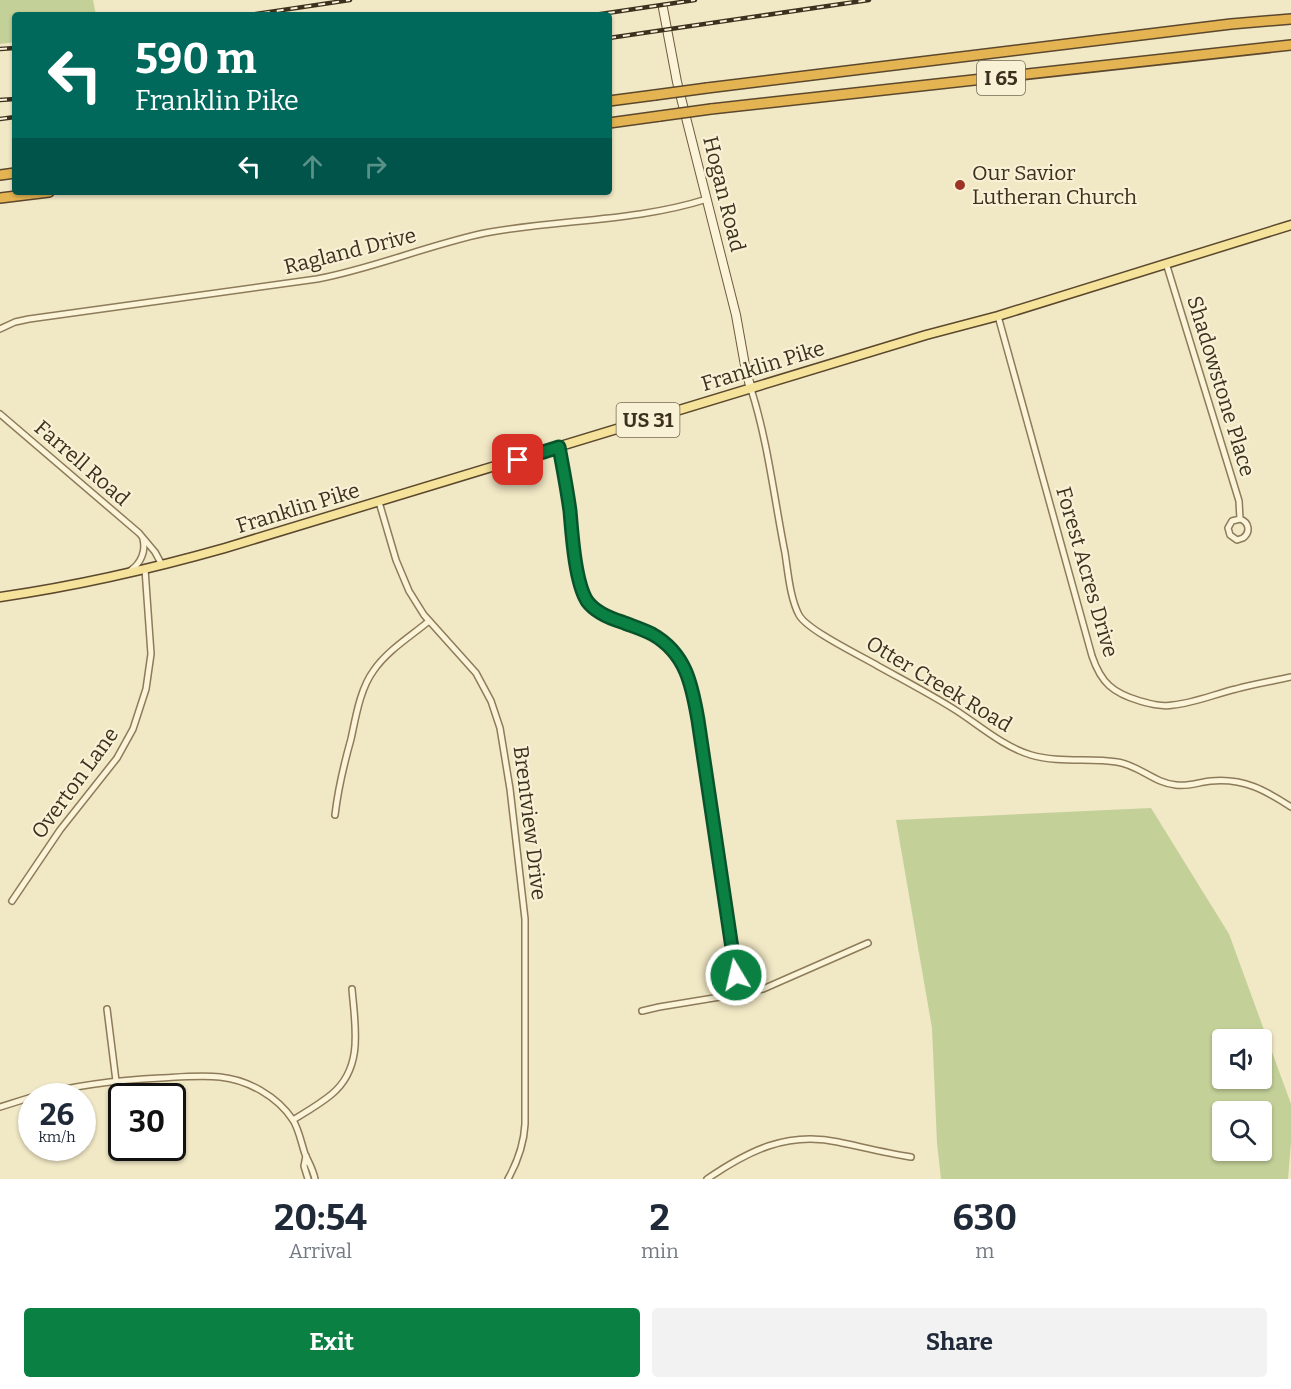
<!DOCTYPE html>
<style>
:root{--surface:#fff;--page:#f2f2f3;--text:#1f2937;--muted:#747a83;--accent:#0b8043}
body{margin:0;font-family:Bitter,serif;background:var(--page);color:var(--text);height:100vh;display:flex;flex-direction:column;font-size:22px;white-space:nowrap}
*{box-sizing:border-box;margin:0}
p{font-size:20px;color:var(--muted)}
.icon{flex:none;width:33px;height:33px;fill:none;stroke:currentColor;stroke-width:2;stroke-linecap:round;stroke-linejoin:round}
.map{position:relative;height:1179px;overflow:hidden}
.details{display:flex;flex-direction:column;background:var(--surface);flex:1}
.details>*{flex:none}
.top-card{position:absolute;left:12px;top:12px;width:600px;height:183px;border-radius:6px;box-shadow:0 2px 4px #0004;background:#00695c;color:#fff;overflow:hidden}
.controls{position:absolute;left:1212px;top:1029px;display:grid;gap:12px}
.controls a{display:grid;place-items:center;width:60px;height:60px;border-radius:6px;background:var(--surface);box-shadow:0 2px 4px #0004;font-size:30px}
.speed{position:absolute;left:18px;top:1083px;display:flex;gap:12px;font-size:30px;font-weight:700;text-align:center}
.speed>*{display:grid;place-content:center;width:78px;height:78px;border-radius:50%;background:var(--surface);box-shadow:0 2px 4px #0004;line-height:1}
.speed small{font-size:15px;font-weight:400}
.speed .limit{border:3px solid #111;border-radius:9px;background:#fff;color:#111}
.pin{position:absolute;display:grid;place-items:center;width:51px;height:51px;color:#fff;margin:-26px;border-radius:12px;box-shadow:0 3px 9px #0006}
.me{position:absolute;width:66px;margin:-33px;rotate:351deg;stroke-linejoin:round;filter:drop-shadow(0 0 4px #0008)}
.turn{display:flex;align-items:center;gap:21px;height:126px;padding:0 24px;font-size:27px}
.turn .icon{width:78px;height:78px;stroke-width:2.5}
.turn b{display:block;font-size:42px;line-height:51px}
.lanes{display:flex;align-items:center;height:57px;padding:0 24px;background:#0003;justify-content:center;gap:30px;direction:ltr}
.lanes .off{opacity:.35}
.eta{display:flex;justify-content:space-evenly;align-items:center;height:102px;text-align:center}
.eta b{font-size:36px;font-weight:700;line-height:42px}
.cta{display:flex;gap:12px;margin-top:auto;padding:12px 24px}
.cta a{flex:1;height:69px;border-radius:6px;background:var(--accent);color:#fff;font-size:24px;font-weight:700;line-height:69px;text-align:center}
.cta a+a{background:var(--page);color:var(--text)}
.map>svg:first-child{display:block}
.green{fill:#c3d098;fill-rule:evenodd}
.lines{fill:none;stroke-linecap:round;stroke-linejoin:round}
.street-casing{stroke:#8d7b59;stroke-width:8}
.secondary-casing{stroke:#6f5b3d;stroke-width:10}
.primary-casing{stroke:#5b482e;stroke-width:11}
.highway-casing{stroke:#5b482e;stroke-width:12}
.street{stroke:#fbf4d9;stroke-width:5}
.secondary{stroke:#fbf4d9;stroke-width:8}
.primary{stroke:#f5e39b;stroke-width:8}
.highway{stroke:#e4b452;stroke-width:9}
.rail-casing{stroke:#3c301e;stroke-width:4.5}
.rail{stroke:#f8f1d5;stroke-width:2;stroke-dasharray:7;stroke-linecap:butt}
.highway-bridge-casing{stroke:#5b482e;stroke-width:12;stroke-linecap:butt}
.highway-bridge{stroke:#e4b452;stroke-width:9}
.route-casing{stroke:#07532c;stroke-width:15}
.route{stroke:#0b8043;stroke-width:10}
.poi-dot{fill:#9f3326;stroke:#f8f1d5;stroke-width:2}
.labels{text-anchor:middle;stroke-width:4.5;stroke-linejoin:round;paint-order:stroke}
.shield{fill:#f8f1d5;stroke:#746a55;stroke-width:1.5}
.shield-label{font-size:20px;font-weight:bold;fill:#3c301e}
.poi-label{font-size:21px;fill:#3c301e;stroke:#f8f1d5;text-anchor:start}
.street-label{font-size:21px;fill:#3c301e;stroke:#f8f1d5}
</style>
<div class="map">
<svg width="1291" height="1179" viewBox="0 0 1291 1179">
<rect width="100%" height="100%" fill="#f1e8c5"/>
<g class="green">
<path d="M0 0H93L96 15H15V42L0 44Z"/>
<path d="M1151 808 1229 934 1291 1104V1142L1288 1179H941L937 1143 932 1028 896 820ZM1222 1040H1262V1078H1222ZM1222 1112H1262V1150H1222Z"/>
</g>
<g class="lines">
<defs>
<g id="street">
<path d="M1166 263 1239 501 1240 519 1232 521 1228 528 1230 535 1237 540 1243 538C1251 532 1249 522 1240 519"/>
<path d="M998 316 1092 656C1101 683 1113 693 1140 701 1151 704 1162 707 1173 705 1194 703 1215 694 1236 689 1254 684 1273 681 1291 677"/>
<path d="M0 329 15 322 29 319 317 279C375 268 428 245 485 233 559 219 635 222 707 199"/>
<path d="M751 389C768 442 774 498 785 553 788 572 790 598 799 615 807 630 861 656 878 666 905 681 932 695 957 711 980 726 1004 747 1031 755 1059 763 1089 758 1117 762 1139 765 1154 783 1176 785 1188 787 1199 782 1211 781 1244 778 1265 790 1291 807"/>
<path d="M0 414 139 533 155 552 162 565"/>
<path d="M559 447C563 468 567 489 569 511 573 535 574 581 587 601 595 612 609 618 622 623 632 626 642 629 652 634 686 653 692 685 698 720L740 994"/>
<path d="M379 502 396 560 409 591 424 615 476 673 491 701 500 728 510 789 525 919V1124C524 1144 518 1161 508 1179"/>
<path d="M131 570C141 563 146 551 143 539"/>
<path d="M335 815C338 789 344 764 351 739 356 716 360 689 374 670 388 650 411 636 429 621"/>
<path d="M12 901 60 830 117 758 133 729 146 689 151 654 145 569"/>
<path d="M107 1009 116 1081"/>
<path d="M642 1011 659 1007 726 996 763 989 868 943"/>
<path d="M35 1096C76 1085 118 1080 161 1078 180 1077 201 1075 220 1077 248 1080 277 1096 293 1120 299 1130 301 1142 305 1154 309 1163 313 1169 315 1179"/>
<path d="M0 1107 32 1097"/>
<path d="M293 1120C306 1112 320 1104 332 1094 364 1067 355 1026 352 989"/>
<path d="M306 1156 304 1166 308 1179"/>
<path d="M707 1179C748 1151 787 1131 838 1142 862 1147 886 1153 911 1157"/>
</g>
<path id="secondary" d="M663 8 677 82 736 315 746 371 751 389"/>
<path id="primary" d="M0 597C76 586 151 569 225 548L926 335 998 316 1291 225"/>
<g id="highway">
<path d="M707 88 1231 24 1291 19"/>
<path d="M609 101 655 95"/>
<path d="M711 109 1291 45"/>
<path d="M609 123 660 116"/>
<path d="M0 175 15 173"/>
<path d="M0 198 49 192"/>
</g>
</defs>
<use href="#street" class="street-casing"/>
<use href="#secondary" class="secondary-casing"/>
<use href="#primary" class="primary-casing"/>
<use href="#highway" class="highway-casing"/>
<use href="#street" class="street"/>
<use href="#secondary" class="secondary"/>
<use href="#primary" class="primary"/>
<use href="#highway" class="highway"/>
<defs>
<g id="rail">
<path d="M249 15 350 0"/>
<path d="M594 15 695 0"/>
<path d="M609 38 869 0"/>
<path d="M0 49 15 48"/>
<path d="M0 100 15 99"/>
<path d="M0 119 15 117"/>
</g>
</defs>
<use href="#rail" class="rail-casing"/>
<use href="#rail" class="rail"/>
<defs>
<g id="highway-bridge">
<path d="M655 95 707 88"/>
<path d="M660 116 711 109"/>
</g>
</defs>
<use href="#highway-bridge" class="highway-bridge-casing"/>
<use href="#highway-bridge" class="highway-bridge"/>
</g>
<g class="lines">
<defs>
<path id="route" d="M518 460 559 447C563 468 567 489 570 511 572 534 575 582 587 601 595 612 609 618 622 622 632 626 642 629 652 634 686 653 692 685 698 720L736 975"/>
</defs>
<use href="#route" class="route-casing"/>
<use href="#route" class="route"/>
</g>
<circle class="poi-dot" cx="960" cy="185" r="6"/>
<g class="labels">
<g class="shield">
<rect x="977" y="61" width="48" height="34" rx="4.5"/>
<rect x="616.5" y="403" width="63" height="34" rx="4.5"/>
</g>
<g class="shield-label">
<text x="1001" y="85">I 65</text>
<text x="648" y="427">US 31</text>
</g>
<g class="poi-label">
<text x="972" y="180">Our Savior<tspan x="972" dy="24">Lutheran Church</tspan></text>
</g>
<g class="street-label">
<text transform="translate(724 194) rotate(76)" y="7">Hogan Road</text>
<text transform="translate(350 251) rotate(-14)" y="7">Ragland Drive</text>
<text transform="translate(763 366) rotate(-17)" y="7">Franklin Pike</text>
<text transform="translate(1221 386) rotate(73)" y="7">Shadowstone Place</text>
<text transform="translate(82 463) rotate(41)" y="7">Farrell Road</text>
<text transform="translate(298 508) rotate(-17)" y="7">Franklin Pike</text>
<text transform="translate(1087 572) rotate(74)" y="7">Forest Acres Drive</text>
<text transform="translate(939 684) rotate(31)" y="7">Otter Creek Road</text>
<text transform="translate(75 783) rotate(-54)" y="7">Overton Lane</text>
<text transform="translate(530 823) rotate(83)" y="7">Brentview Drive</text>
</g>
</g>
</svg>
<div class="controls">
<a><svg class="icon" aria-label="sound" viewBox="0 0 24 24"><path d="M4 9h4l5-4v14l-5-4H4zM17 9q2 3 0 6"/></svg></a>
<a><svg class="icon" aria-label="search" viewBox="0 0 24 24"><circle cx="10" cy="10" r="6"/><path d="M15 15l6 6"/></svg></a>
</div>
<div class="speed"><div>26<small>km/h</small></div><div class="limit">30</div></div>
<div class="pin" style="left:518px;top:460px;background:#d93025"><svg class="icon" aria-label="arrive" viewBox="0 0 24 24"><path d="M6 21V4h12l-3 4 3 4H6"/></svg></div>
<svg class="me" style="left:736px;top:975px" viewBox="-20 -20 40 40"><circle r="17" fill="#0b8043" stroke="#fff" stroke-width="3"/><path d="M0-11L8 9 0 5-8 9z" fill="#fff"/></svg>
<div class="top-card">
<div class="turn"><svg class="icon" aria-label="left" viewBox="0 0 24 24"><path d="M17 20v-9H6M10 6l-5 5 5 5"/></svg><div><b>590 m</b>Franklin Pike</div></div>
<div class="lanes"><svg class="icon" aria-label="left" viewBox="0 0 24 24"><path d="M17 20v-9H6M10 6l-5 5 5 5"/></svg><svg class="icon off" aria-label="ahead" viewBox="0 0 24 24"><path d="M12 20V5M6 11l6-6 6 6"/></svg><svg class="icon off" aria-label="right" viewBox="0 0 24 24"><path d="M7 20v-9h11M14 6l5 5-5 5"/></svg></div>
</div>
</div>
<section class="details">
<div class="eta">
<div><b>20:54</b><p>Arrival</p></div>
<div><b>2</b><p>min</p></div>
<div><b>630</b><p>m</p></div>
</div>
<div class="cta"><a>Exit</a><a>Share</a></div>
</section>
